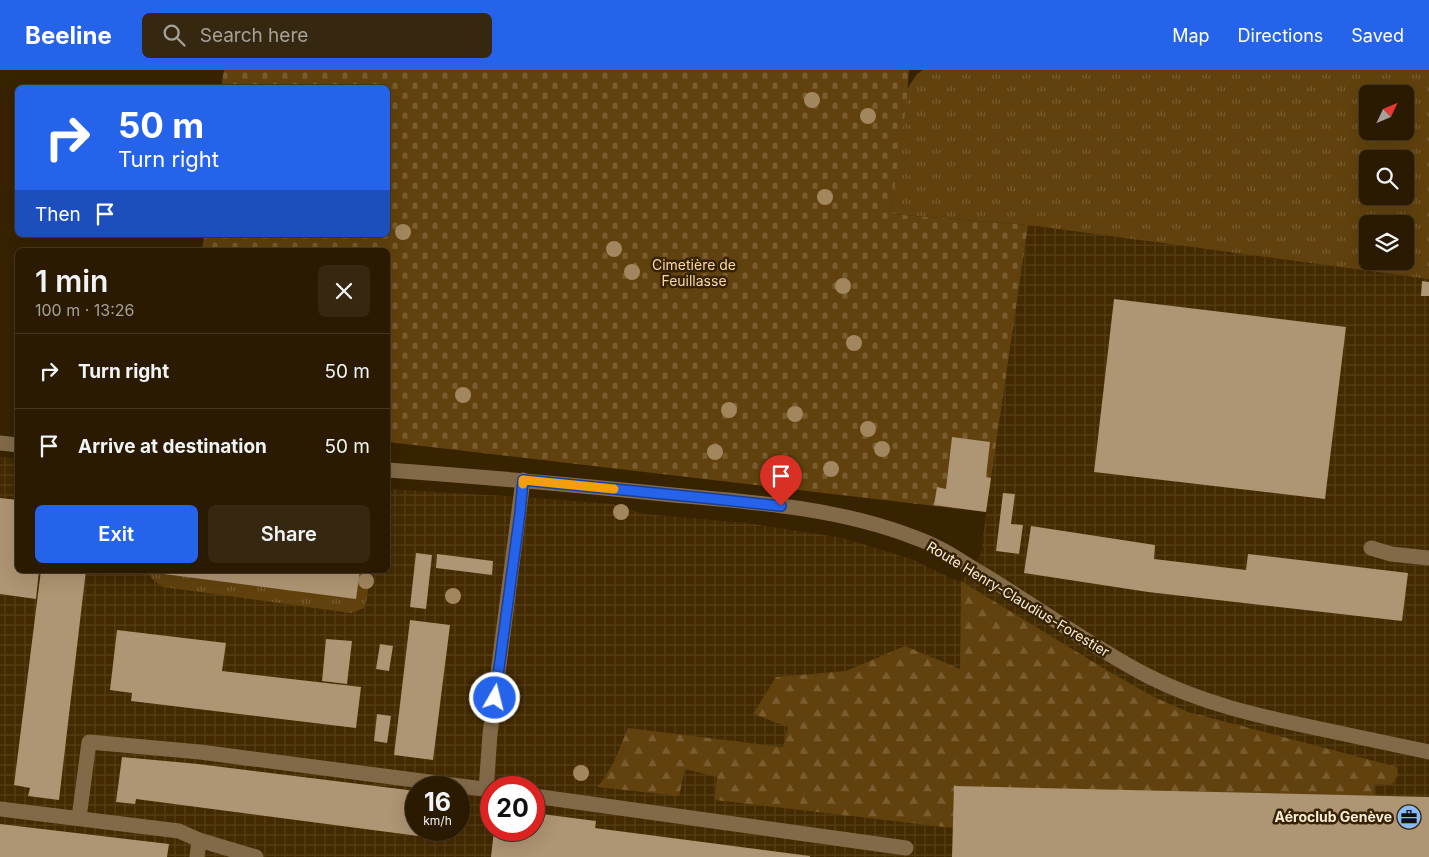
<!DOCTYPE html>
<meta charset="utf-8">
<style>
:root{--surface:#291a01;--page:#352710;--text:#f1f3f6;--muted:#a5a199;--line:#453823;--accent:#2563eb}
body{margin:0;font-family:Inter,sans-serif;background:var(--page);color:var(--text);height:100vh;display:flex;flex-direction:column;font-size:19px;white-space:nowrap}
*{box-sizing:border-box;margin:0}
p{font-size:16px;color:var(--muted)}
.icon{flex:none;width:28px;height:28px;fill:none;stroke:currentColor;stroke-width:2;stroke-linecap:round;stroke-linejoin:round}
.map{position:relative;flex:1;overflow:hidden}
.side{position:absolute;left:15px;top:178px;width:375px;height:325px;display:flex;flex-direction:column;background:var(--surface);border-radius:8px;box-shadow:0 5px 20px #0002,0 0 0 1px var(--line)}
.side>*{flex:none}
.top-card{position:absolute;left:15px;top:15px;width:375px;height:152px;border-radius:8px;box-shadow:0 5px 20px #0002,0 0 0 1px var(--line);background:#2563eb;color:#fff;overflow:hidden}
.needle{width:32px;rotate:46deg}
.fabs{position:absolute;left:1359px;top:15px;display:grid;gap:10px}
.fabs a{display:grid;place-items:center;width:55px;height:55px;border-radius:8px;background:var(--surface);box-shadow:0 5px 20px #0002,0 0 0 1px var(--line);font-size:25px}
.speed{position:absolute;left:405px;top:706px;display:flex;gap:10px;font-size:25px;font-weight:700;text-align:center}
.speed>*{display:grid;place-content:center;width:65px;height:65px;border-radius:50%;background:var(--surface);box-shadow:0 5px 20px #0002,0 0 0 1px var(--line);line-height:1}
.speed small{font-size:12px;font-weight:400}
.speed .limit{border:8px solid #d22;background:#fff;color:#111}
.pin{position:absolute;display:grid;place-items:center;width:42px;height:42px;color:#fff;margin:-51px -21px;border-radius:50% 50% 50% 0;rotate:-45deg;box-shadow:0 0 5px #0007}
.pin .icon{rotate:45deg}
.me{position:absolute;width:55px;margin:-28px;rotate:8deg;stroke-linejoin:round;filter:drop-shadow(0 0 4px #0008)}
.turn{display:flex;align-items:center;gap:18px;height:105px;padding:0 20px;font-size:22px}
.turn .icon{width:65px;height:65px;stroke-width:2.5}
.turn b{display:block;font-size:35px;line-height:42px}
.then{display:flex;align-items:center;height:48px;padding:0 20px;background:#0003;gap:10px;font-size:19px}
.round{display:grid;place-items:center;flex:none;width:52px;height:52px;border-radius:8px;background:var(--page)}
.headline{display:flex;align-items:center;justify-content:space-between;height:85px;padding:0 20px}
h1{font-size:30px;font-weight:600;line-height:38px}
.action{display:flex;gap:10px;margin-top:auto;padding:10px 20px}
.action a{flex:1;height:58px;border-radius:8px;background:var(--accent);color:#fff;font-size:20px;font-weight:600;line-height:58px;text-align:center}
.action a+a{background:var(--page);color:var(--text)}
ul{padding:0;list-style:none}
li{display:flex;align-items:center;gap:15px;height:75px;padding:0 20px;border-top:1px solid var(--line)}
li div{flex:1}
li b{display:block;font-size:19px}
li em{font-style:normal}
header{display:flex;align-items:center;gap:30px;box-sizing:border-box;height:70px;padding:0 25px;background:var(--accent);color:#fff}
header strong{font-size:24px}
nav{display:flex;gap:28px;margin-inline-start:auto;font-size:18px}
.search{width:350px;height:45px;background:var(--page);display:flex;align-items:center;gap:12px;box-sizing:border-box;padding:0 18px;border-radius:8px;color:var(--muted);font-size:19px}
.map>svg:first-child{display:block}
.industrial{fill:url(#industrial-grid);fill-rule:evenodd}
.grass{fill:url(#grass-tufts);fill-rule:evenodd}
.forest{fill:url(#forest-firs)}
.cemetery{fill:url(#cemetery-stones)}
.building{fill:#ae9573}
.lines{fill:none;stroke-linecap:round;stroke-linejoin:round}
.lane{stroke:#826a49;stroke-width:15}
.street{stroke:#826a49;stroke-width:15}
.tree{fill:#a2865e}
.route-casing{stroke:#184099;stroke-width:12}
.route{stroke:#2563eb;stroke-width:9}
.slow{stroke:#f59e0b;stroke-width:9}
.labels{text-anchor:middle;stroke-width:5;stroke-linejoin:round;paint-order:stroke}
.park-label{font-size:14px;fill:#fad8ab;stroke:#372201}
.street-label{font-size:14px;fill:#faecda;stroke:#372201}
.poi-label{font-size:14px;font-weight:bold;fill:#faecda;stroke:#372201;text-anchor:end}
</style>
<header>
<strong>Beeline</strong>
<div class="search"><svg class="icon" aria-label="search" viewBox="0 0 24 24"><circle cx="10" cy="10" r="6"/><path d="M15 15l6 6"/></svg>Search here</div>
<nav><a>Map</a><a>Directions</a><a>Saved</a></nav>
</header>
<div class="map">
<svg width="1429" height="787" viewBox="0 0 1429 787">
<defs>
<pattern id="industrial-grid" width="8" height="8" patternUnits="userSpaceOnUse" patternTransform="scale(1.25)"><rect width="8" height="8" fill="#432a00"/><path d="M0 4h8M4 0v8" fill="none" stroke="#563f18"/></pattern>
<pattern id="grass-tufts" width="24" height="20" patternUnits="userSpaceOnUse" patternTransform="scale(1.25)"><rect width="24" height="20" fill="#61420e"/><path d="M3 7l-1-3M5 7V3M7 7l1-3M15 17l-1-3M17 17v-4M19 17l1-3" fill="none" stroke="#795d30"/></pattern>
<pattern id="forest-firs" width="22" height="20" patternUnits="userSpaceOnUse" patternTransform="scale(1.25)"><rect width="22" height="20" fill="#61420e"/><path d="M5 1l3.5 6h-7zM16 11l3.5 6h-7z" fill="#795d30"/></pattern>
<pattern id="cemetery-stones" width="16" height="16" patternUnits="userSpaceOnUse" patternTransform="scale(1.25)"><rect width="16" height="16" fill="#61420e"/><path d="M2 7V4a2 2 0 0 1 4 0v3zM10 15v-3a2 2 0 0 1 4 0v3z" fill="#795d30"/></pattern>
</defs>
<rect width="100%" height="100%" fill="#372201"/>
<path class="industrial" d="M1028 155 1409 206 1429 190V787H0V387L17 388 18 500H388V419L522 427 613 434 644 444 747 453 843 468 911 489 953 509 961 511 973 498 981 483 995 372ZM416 718H459V760H416ZM491 718H534V760H491Z"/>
<g class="grass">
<path d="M923 0H1429V209L1028 155 891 144 907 19 917 4ZM1368 24H1405V61H1368ZM1368 89H1405V126H1368ZM1368 154H1405V191H1368Z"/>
<path d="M147 500H370L367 529 364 538 351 543 163 517 152 509Z"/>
</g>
<path class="forest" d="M961 511 1108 601 1154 627 1188 642 1397 697 1398 705 1392 715 1374 714V726L953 758 715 730 717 707 685 699 679 726 598 717 614 692 628 658 783 677 788 657 753 644 776 607 846 601 905 576 960 599Z"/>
<path class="cemetery" d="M224 0H909L906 36 891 144 1028 155 986 442 388 372V180H202L204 165H388V18L221 17Z"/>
<g class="building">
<path d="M1422 211 1429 212V226H1421Z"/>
<path d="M1114 229 1346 257 1325 429 1094 402Z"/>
<path d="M952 367 990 372 986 407 991 408 986 442 934 435 937 417 946 419Z"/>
<path d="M1003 423 1015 424 1011 454 1023 455 1019 484 996 481Z"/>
<path d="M0 428 18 430V500H39L36 529 0 524Z"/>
<path d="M1031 456 1155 475 1154 489 1246 500 1248 484 1408 503 1402 551 1148 522 1024 503Z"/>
<path d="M416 483 432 485 426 539 410 537Z"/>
<path d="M437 484 493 491 492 505 436 498Z"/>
<path d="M41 500H86L59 730 28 726 30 718 14 715Z"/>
<path d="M156 500H360L356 529 156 503Z"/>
<path d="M410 550 450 555 433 690 394 685Z"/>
<path d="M117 560 226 573 222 601 361 617 356 658 131 631 132 623 110 620Z"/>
<path d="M326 569 352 571 347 614 322 611Z"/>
<path d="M380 574 393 576 389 601 376 599Z"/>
<path d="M377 644 391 646 387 673 374 671Z"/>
<path d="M122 687 198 694 416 721V760H450L449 770 136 729 135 734 116 732Z"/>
<path d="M954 716 1429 727V787H952Z"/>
<path d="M534 743 596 751 595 758 810 786V787H491L494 760H534Z"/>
<path d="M0 754 169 774 167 787H0Z"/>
</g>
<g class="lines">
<g class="lane">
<path d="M1371 478 1391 484 1429 488"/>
<path d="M486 720 490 664 523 410"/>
<path d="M534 726 906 778"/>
<path d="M0 739 179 761 199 770 256 787"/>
<path d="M79 748 89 672 200 682 491 720"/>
<path d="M197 787 199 770"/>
</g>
<g class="street">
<path d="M0 373 18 375"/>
<path d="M388 400C483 407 578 415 673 425 754 432 840 438 916 468 939 476 959 490 979 502 1036 536 1090 576 1148 606 1201 633 1258 646 1316 658 1354 666 1391 674 1429 682"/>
</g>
</g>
<g class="tree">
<circle cx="812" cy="30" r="8"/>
<circle cx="868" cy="46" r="8"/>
<circle cx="825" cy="127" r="8"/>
<circle cx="403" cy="162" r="8"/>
<circle cx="614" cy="179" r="8"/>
<circle cx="632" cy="202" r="8"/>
<circle cx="843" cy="216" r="8"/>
<circle cx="854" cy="273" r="8"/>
<circle cx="463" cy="325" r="8"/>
<circle cx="729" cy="340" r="8"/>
<circle cx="795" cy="344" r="8"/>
<circle cx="868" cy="359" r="8"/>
<circle cx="882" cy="379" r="8"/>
<circle cx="715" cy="382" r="8"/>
<circle cx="831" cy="399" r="8"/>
<circle cx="621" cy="442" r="8"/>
<circle cx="366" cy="511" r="8"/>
<circle cx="453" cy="526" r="8"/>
<circle cx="581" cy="703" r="8"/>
</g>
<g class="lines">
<defs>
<path id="route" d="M495 628 520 443 523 410 715 429 781 436"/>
</defs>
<use href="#route" class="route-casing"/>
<use href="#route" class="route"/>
<path class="slow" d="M523 414V410L614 419"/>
</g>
<defs>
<symbol id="office-disc" viewBox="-11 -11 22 22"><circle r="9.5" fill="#88bafc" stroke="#372201"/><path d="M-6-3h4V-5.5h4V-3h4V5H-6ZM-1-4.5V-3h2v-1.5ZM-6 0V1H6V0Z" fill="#111"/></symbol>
</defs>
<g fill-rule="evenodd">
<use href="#office-disc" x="1395" y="733" width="28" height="28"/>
</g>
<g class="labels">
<g class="park-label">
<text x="694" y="200">Cimetière de<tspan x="694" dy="16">Feuillasse</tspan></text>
</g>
<g class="street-label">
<text transform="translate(1018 529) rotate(31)" y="5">Route Henry-Claudius-Forestier</text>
</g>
<g class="poi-label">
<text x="1392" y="752">Aéroclub Genève</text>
</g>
</g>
</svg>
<div class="fabs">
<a><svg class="needle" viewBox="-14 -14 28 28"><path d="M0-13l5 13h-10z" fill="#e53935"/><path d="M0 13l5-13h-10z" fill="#a5a199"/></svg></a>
<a><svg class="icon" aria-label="search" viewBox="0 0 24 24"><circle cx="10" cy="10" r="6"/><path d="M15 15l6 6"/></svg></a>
<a><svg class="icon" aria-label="layers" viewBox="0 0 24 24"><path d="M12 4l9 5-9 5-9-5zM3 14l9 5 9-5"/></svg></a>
</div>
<div class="speed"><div>16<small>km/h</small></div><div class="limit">20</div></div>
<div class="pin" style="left:781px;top:436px;background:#d93025"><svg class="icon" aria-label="arrive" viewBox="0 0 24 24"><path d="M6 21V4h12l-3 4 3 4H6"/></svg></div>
<svg class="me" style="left:495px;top:628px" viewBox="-20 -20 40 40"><circle r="17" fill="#2563eb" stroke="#fff" stroke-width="3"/><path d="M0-11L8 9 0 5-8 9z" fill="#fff"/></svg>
<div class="top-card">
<div class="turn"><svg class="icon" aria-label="right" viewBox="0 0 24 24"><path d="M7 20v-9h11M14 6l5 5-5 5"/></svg><div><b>50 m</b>Turn right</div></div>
<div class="then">Then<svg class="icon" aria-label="arrive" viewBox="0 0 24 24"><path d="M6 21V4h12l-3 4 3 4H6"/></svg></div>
</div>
<section class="side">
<div class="headline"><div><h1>1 min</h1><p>100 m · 13:26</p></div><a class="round"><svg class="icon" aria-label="close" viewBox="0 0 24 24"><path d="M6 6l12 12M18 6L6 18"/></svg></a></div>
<ul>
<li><svg class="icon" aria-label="right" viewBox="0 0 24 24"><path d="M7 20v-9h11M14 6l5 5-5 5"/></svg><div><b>Turn right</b></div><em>50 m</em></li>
<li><svg class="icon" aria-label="arrive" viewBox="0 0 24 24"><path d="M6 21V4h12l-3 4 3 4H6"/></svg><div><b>Arrive at destination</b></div><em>50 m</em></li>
</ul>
<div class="action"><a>Exit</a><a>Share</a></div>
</section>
</div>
